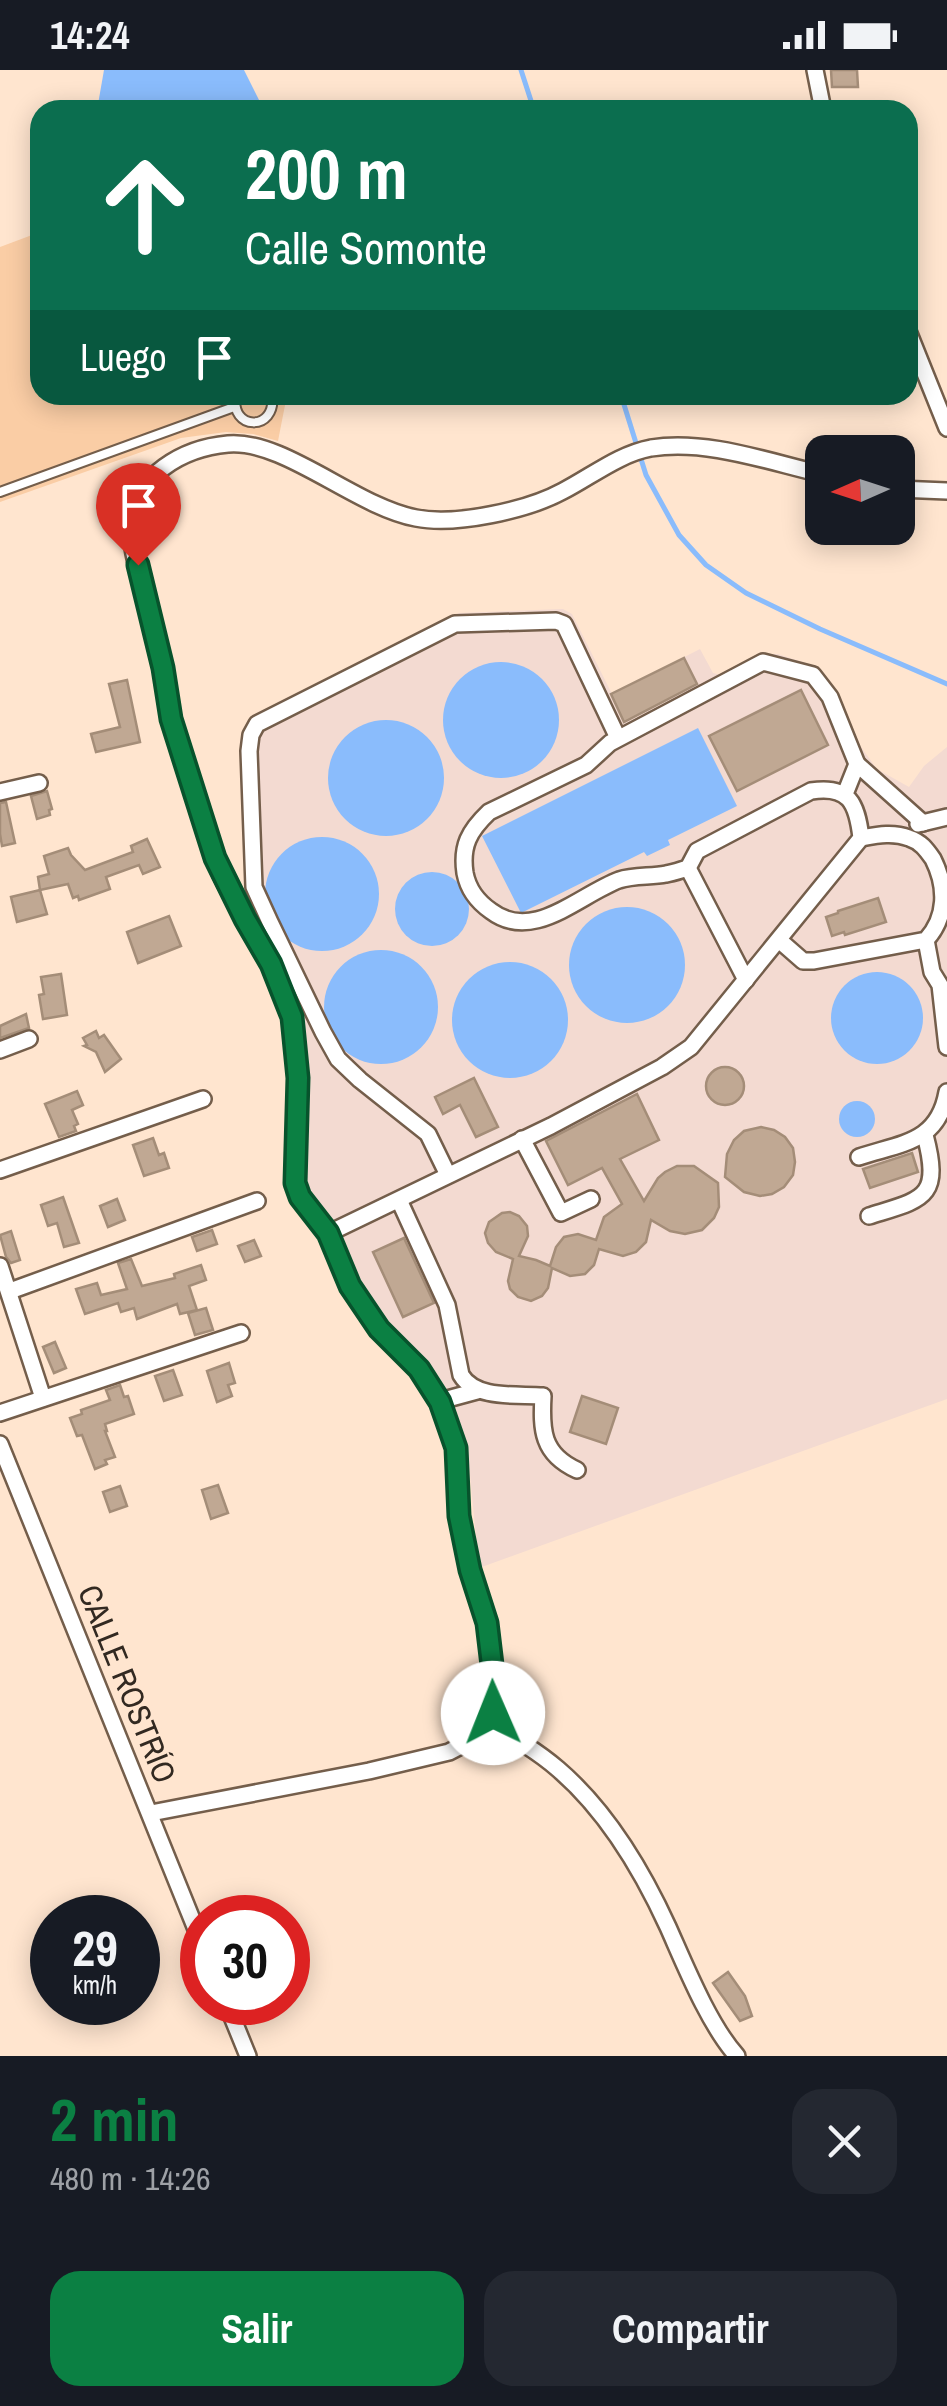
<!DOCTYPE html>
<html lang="es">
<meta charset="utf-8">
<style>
:root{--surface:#171b24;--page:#242831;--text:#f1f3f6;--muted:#9ea1a6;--accent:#0b8043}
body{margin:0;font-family:"Archivo Narrow",sans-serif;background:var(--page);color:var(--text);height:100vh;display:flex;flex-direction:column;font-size:38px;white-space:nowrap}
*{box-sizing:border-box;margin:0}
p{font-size:32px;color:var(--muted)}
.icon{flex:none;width:55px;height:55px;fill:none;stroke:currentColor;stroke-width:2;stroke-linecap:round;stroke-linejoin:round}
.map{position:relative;height:1986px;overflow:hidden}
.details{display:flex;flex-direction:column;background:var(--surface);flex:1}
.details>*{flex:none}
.banner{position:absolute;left:30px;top:30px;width:888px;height:305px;border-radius:30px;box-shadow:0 5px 25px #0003;background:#0b6e4f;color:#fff;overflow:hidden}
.needle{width:65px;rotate:267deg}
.controls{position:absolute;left:805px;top:365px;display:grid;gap:20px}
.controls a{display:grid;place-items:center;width:110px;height:110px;border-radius:20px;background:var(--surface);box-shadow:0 5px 25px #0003;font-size:50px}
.speed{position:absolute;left:30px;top:1825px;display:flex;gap:20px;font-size:50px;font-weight:700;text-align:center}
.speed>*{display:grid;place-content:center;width:130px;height:130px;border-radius:50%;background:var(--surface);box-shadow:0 5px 25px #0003;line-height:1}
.speed small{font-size:25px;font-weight:400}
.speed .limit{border:15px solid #d22;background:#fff;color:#111}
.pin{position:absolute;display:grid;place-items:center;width:85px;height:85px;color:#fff;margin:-102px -42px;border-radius:50% 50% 50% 0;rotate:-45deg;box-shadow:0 0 10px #0007}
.pin .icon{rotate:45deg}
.me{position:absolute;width:110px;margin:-55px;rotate:359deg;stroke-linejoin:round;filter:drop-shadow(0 0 8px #0008)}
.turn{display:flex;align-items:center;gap:35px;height:210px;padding:0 50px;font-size:45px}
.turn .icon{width:130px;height:130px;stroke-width:2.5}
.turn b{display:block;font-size:70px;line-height:85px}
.then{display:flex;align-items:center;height:95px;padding:0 50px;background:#0003;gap:20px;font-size:38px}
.round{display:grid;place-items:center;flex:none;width:105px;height:105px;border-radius:30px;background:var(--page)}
.overview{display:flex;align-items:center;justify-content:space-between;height:170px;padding:0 50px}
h1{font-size:60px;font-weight:700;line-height:75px;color:var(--accent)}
.primary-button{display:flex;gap:20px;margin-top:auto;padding:20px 50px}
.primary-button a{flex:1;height:115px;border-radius:30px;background:var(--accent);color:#fff;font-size:40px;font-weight:700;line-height:115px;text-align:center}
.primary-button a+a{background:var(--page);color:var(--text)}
.status{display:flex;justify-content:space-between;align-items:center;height:70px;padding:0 50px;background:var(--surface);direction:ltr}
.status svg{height:28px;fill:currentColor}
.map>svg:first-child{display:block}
.industrial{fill:#f3dad1}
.green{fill:#facda5}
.water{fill:#8abcfc}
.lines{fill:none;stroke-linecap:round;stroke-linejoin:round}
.stream{stroke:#8abcfc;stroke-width:5}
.building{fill:#c0a893;stroke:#a48d78;stroke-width:2.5}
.lane-casing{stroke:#745e4b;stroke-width:12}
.street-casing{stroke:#745e4b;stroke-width:20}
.lane{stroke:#fff;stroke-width:8}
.street{stroke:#fff;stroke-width:15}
.route-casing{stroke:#07532c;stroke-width:25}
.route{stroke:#0b8043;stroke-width:18}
.labels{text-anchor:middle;stroke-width:9;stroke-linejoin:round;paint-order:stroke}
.street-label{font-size:32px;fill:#322921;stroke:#ffe5cf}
</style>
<div class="status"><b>14:24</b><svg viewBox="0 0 49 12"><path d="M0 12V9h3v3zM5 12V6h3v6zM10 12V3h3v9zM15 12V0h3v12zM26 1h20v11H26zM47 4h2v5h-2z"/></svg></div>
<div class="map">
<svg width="947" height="1986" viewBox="0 0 947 1986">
<rect width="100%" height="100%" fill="#ffe5cf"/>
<path class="industrial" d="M563 539 572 544 612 624 700 579 713 603 721 605 765 584H778L817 597 826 607 842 635 861 677 877 699 909 717 924 696 947 677V1329L479 1498 467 1374 453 1331 437 1304 422 1286 374 1237 355 1207 302 1105V1071L310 1000 300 944 283 897 244 825V666L267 641 459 543Z"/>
<path class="green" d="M40 162V325H287L278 371 253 364 226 362 181 368 0 432V177Z"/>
<g class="water">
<path d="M104 0H244L264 40H97Z"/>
<circle cx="501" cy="650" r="58"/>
<circle cx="386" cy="708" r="58"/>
<path d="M698 658 737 736 668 770 670 775 647 786 644 782 521 843 482 766Z"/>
<circle cx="322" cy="824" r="57"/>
<circle cx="432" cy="839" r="37"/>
<circle cx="627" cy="895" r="58"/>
<circle cx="381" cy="937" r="57"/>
<circle cx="510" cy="950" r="58"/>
<circle cx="877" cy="948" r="46"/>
<circle cx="857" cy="1049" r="18"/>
</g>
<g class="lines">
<g class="stream">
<path d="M521 0 534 40"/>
<path d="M621 325 646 405 679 465 706 495 746 523 820 559 947 614"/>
</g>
</g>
<g class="building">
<path d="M831 0H857L858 17H832Z"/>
<path d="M684 588 697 614 624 652 611 624Z"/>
<path d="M127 610 140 672 96 682 91 664 120 657 109 614Z"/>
<path d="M801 620 828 675 737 721 709 666Z"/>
<path d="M47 721 52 739 49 740 50 745 37 749 31 726Z"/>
<path d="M6 732 15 773 2 776 0 764V733Z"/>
<path d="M147 769 160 797 143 804 139 795 106 807 110 819 79 830 78 826 73 828 68 814 40 820 38 807 49 804 44 786 68 778 71 785 85 800 133 782 131 776Z"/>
<path d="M40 820 47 844 17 852 11 827Z"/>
<path d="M878 828 886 852 845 865 844 862 832 866 826 847 838 843V841Z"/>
<path d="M169 846 181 876 138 893 127 862Z"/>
<path d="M61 904 67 945 43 949 39 925 44 924 41 907Z"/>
<path d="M26 944 29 958 0 968V956Z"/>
<path d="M96 961 99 968 104 965 121 989 105 1002 96 982 84 976 87 975 83 968Z"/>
<circle cx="725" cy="1016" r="19"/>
<path d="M474 1008 498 1057 476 1067 460 1035 443 1044 435 1027Z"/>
<path d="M77 1021 83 1035 72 1040 78 1054 74 1056 76 1061 59 1067 45 1034Z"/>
<path d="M637 1024 659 1070 620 1089 644 1131 658 1108 665 1102 677 1096H694L718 1113 719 1137 714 1148 702 1160 685 1164 670 1161 651 1150 646 1172 636 1182 623 1186 599 1179 594 1195 585 1204 570 1206 552 1198 548 1218 542 1226 531 1231 518 1227 510 1219 508 1211 513 1189 496 1182 488 1173 485 1163 489 1152 502 1143 510 1142 519 1146 527 1156 528 1166 519 1186 536 1190 550 1196 556 1177 564 1167 578 1164 596 1170 604 1147 622 1134 602 1098 568 1115 546 1071Z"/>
<path d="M761 1057 774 1060 785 1067 793 1078 795 1092 793 1105 784 1117 772 1124 760 1126 744 1122 725 1107 727 1084 734 1070 744 1061Z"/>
<path d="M153 1068 159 1085 164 1083 169 1098 144 1106 133 1075Z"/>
<path d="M912 1083 918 1102 870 1118 863 1099Z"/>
<path d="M63 1127 79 1173 64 1177 57 1153 48 1156 41 1135Z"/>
<path d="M117 1129 125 1150 108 1157 100 1136Z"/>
<path d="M212 1160 217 1174 197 1181 192 1167Z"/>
<path d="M11 1161 20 1190 11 1193 6 1187 0 1165Z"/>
<path d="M404 1168 434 1233 403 1247 373 1182Z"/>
<path d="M254 1170 261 1186 245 1192 238 1176Z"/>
<path d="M131 1189 142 1216 175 1208 174 1204 201 1195 206 1210 189 1216 197 1240 180 1244 177 1234 137 1249 134 1238 121 1242 118 1233 85 1244 76 1219 97 1213 101 1225 127 1219 118 1193Z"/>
<path d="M206 1238 213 1260 195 1265 188 1243Z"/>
<path d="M55 1272 66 1298 54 1303 43 1277Z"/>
<path d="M229 1293 235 1313 228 1315 232 1326 217 1332 207 1301Z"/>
<path d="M173 1300 182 1325 164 1331 155 1306Z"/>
<path d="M120 1315 124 1327 128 1326 134 1344 105 1354 107 1361H105L115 1387 105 1390 107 1394 95 1399 82 1365 77 1366 70 1348 82 1344 81 1340 110 1330 106 1320Z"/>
<path d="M582 1326 618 1338 606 1374 570 1362Z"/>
<path d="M218 1415 228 1443 211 1449 202 1420Z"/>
<path d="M120 1416 127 1436 110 1442 103 1422Z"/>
<path d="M728 1902 745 1926 752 1946 740 1951 713 1913Z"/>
</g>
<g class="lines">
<defs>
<g id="lane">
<path d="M236 325C229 361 277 362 272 325"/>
<path d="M0 422 234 337"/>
</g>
<g id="street">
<path d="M815 0 823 40"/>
<path d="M908 261 947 358"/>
<path d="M898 419 947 421"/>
<path d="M857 694 923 753"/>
<path d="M0 722 39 713"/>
<path d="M918 754 947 747"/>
<path d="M688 798 746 910"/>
<path d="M779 870 803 891H814L926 870C947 847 947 817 933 789 926 779 921 772 909 768 893 762 878 765 861 768"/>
<path d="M926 870 932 902 940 915 947 977"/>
<path d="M0 980 29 969"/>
<path d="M522 1069 561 1143 591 1129"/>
<path d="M859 1087C901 1073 938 1073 947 1022"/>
<path d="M0 1100 203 1029"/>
<path d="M448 1105 428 1064 360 1010 338 989 323 962 270 852 254 817 249 681 251 665 257 654 455 554 556 551 564 554 618 668"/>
<path d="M399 1130 447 1235 461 1305C476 1330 517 1324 543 1326 541 1360 542 1384 577 1400"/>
<path d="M869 1146C923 1129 942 1129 925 1065"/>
<path d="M329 1163 551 1056 662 997 691 977 861 768C857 733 849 715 811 721L697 781 688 798C681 800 673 803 666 804 651 807 634 805 619 810 579 825 533 873 491 841 478 832 468 819 465 803 461 776 469 761 489 742L586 695 610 673 763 592 813 605 830 627 857 694 845 724"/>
<path d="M0 1196 43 1328"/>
<path d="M10 1221 257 1131"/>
<path d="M440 1331 477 1321"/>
<path d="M0 1343 241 1263"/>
<path d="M0 1374 202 1874"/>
<path d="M487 1652C511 1666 536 1680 558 1699 607 1741 641 1798 668 1857 685 1895 709 1955 737 1986"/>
<path d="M151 1743 369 1701 449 1682 476 1668 493 1643 492 1595 487 1553 471 1500 459 1446 456 1378 440 1331 419 1299 379 1259 350 1216 329 1163 300 1127 295 1113C295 1068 300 1022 295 977 294 967 295 956 292 947 279 896 243 851 221 805 212 784 206 762 199 740 189 710 177 678 171 646 165 619 161 592 155 564 148 537 129 479 131 454 135 405 183 378 228 374 284 369 356 437 416 448 456 456 528 440 563 421 592 406 619 384 651 378 707 369 769 392 822 404"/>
<path d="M226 1932 248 1986"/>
</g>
</defs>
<use href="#lane" class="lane-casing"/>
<use href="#street" class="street-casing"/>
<use href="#lane" class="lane"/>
<use href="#street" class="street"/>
</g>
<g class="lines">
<defs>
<path id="route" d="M138 495 163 598 171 649 215 788 245 849 271 894 292 947 298 1008 295 1113 300 1127 328 1163 350 1216 379 1259 419 1299 440 1332 456 1378 459 1446 470 1500 487 1553 492 1595 493 1643"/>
</defs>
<use href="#route" class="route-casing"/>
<use href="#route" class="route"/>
</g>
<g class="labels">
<g class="street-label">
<text transform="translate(127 1614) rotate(68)" y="11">CALLE ROSTRÍO</text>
</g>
</g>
</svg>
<div class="controls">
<a><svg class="needle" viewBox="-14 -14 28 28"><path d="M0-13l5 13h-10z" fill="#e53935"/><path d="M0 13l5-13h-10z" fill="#9ea1a6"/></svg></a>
</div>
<div class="speed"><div>29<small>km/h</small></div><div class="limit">30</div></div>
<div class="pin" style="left:138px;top:495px;background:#d93025"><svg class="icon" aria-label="arrive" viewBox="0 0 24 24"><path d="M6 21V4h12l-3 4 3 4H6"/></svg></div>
<svg class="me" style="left:493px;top:1643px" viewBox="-20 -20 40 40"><circle r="19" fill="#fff"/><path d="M0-13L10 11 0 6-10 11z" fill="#0b8043"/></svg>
<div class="banner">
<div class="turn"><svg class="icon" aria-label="ahead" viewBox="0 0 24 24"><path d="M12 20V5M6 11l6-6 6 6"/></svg><div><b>200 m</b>Calle Somonte</div></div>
<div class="then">Luego<svg class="icon" aria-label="arrive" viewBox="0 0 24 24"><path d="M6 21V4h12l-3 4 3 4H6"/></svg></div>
</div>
</div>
<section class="details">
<div class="overview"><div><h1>2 min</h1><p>480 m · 14:26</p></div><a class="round"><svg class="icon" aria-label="close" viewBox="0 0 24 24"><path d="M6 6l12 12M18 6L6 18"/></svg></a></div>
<div class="primary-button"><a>Salir</a><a>Compartir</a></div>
</section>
